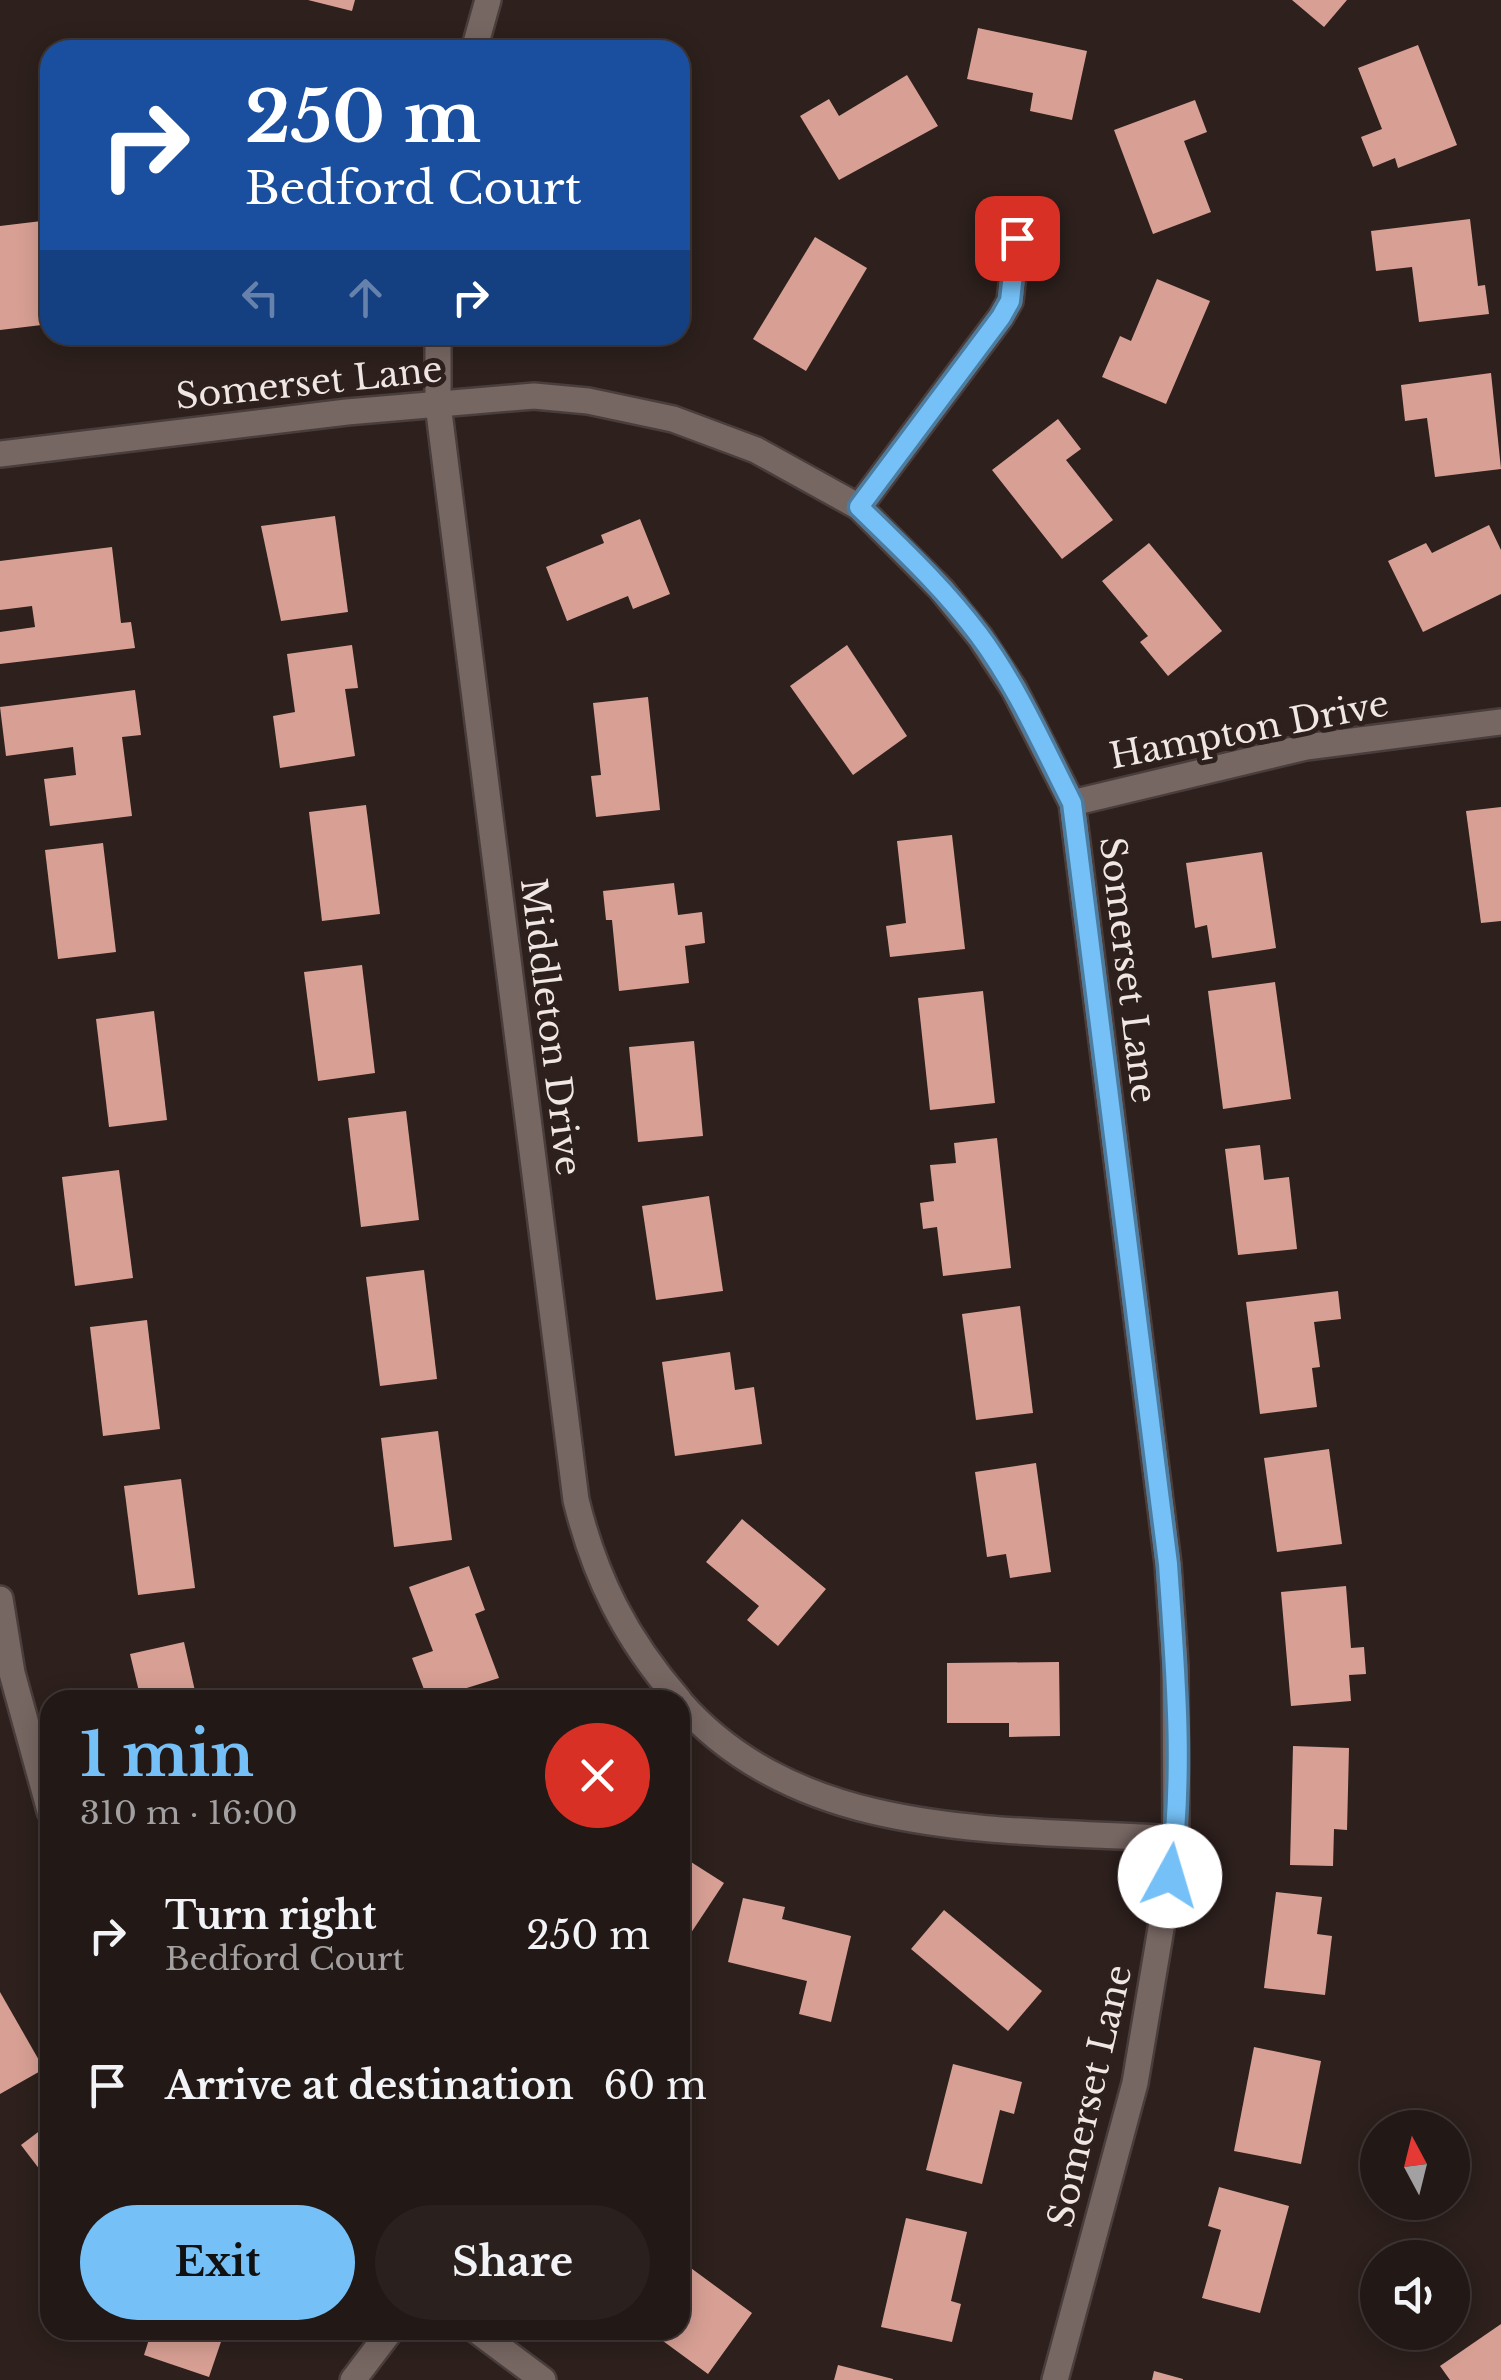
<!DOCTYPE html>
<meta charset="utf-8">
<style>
:root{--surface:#221816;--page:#2a211f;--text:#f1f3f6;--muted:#a2a0a1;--line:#3f3735;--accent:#75c0f6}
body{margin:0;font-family:"Libre Baskerville",serif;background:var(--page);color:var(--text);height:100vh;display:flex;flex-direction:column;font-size:38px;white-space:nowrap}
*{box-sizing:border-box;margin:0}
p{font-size:32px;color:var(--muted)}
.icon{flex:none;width:55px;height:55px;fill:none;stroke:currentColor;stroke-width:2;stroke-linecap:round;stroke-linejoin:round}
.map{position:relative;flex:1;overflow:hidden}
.panel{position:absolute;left:40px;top:1690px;width:650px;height:650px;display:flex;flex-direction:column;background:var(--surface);border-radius:30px;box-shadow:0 5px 25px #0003,0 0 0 2px var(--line)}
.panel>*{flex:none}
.guide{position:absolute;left:40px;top:40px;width:650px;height:305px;border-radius:30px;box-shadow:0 5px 25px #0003,0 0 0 2px var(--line);background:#1a4fa0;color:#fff;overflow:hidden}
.needle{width:65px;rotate:353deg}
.buttons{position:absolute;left:1360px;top:2110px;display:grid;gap:20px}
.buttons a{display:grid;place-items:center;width:110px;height:110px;border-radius:50%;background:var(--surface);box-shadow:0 5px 25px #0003,0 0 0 2px var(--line);font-size:50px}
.pin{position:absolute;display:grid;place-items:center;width:85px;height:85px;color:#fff;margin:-42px;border-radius:20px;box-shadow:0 5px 15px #0006}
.me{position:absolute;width:110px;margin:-55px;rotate:6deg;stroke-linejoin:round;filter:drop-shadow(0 0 8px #0008)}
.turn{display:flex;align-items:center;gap:35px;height:210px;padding:0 40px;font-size:45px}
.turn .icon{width:130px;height:130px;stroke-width:2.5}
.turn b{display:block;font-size:70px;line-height:85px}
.lanes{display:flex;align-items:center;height:95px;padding:0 40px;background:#0003;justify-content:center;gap:50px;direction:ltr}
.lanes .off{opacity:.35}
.round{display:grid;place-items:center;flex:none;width:105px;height:105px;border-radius:52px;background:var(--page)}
.head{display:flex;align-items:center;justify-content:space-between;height:170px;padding:0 40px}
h1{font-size:60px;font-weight:700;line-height:75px;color:var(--accent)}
.action{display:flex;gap:20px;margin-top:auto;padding:20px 40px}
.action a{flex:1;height:115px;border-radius:60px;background:var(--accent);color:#111;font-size:40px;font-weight:700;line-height:115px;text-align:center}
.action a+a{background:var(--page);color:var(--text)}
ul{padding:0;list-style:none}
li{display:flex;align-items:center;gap:30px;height:150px;padding:0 40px}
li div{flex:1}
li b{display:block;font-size:38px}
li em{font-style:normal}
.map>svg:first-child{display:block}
.building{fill:#d8a095}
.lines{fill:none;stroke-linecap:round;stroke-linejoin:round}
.minor-casing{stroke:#4a3e3c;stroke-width:30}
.minor{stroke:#776763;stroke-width:25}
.route-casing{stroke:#4c7da0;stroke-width:25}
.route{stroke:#75c0f6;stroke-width:18}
.labels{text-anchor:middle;stroke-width:10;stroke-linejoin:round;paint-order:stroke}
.street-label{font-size:35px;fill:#f0e6e4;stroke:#2d201d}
</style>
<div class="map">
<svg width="1501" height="2380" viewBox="0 0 1501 2380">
<rect width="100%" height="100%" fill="#2d201d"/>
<g class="building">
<path d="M308 0H355L352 11Z"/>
<path d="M1292 0H1347L1324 27Z"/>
<path d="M978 28 1087 51 1072 120 1030 111 1033 93 967 79Z"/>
<path d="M590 40 630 48 629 50H588Z"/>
<path d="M1418 45 1457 145 1398 168 1395 158 1373 167 1361 137 1382 129 1358 68Z"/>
<path d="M907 75 938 126 839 180 800 116 829 99 839 116Z"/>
<path d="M1195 100 1207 132 1184 141 1211 212 1153 234 1114 130Z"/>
<path d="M1470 219 1478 286 1485 285 1489 314 1419 322 1412 267 1376 271 1371 231Z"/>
<path d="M50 220V324L0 330V226Z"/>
<path d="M815 237 867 268 806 371 753 339Z"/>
<path d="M1157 279 1210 301 1166 404 1102 377 1120 336 1131 341Z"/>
<path d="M1491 373 1501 469 1435 477 1427 418 1405 421 1401 385Z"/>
<path d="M1058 419 1081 449 1066 460 1113 520 1062 559 992 470Z"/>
<path d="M335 516 348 612 281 621 261 526Z"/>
<path d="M640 519 670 594 633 609 628 596 567 621 546 567 604 543 601 535Z"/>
<path d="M1489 525 1501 550V594L1423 632 1388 561 1426 543 1432 553Z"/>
<path d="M1149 543 1222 631 1168 676 1140 642 1148 636 1102 581Z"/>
<path d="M112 547 121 623 131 622 135 648 0 664V632L35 627 32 606 0 610V561Z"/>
<path d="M352 645 358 688 345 689 355 756 280 768 273 716 295 712 287 654Z"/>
<path d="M847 645 907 736 853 775 790 686Z"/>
<path d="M135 690 141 735 122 737 132 816 50 826 44 779 76 775 73 747 6 756 0 707Z"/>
<path d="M648 697 660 810 596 817 591 776 601 775 593 703Z"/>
<path d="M366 805 380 914 322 921 309 812Z"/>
<path d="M1501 807V921L1481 923 1466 811Z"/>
<path d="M952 835 965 949 890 957 886 926 906 923 897 841Z"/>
<path d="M103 843 116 952 58 959 45 850Z"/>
<path d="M1262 852 1276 948 1212 958 1207 925 1195 928 1186 863Z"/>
<path d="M674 883 678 915 702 912 705 943 685 946 689 983 619 991 612 920H606L603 891Z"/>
<path d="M362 965 375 1073 318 1081 304 972Z"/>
<path d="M1275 982 1291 1099 1223 1109 1208 991Z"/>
<path d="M983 991 995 1103 930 1110 918 998Z"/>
<path d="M154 1011 167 1120 109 1127 96 1019Z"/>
<path d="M694 1041 703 1136 638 1142 629 1047Z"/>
<path d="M406 1111 419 1220 361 1227 348 1118Z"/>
<path d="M997 1138 1011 1268 943 1276 937 1227 923 1229 920 1203 934 1201 930 1165 956 1163 954 1143Z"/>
<path d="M1260 1145 1264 1180 1289 1177 1297 1249 1238 1255 1225 1149Z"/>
<path d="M119 1170 133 1278 75 1286 62 1177Z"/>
<path d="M709 1196 723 1291 656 1300 642 1206Z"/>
<path d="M424 1270 437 1379 380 1386 366 1277Z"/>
<path d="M1338 1291 1341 1319 1314 1322 1320 1367 1312 1368 1317 1407 1260 1414 1246 1302Z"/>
<path d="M1020 1306 1033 1413 976 1420 962 1314Z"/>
<path d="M147 1320 160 1429 103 1436 90 1327Z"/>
<path d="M730 1352 735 1390 754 1387 762 1444 675 1456 662 1362Z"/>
<path d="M438 1431 452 1540 394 1547 381 1438Z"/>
<path d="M1329 1449 1342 1544 1277 1552 1264 1458Z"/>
<path d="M1036 1463 1051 1572 1010 1578 1006 1554 987 1557 975 1472Z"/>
<path d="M181 1479 195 1588 138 1595 124 1486Z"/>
<path d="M742 1519 826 1589 778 1646 747 1620 759 1606 706 1562Z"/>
<path d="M469 1566 485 1610 475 1614 499 1678 428 1700 412 1658 433 1651 409 1587Z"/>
<path d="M1346 1586 1351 1648 1364 1647 1366 1674 1349 1675 1351 1701 1291 1706 1281 1592Z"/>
<path d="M184 1642 197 1700H141L130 1654Z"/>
<path d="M1059 1662 1060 1736 1009 1737V1723H947V1663Z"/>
<path d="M1293 1746 1349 1748 1347 1830 1334 1829 1333 1866 1290 1865Z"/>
<path d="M680 1855 724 1883 685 1942 680 1939Z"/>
<path d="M1276 1892 1322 1897 1317 1934 1332 1936 1325 1995 1264 1988Z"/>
<path d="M743 1898 785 1907 782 1919 851 1936 831 2022 799 2014 807 1981 728 1962Z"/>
<path d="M944 1910 1042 1991 1008 2031 911 1949Z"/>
<path d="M0 1992 44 2069 0 2094Z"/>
<path d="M1254 2047 1321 2061 1301 2164 1234 2151Z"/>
<path d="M953 2064 1022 2082 1014 2114 1000 2110 982 2184 926 2170Z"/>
<path d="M50 2123V2183L21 2145Z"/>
<path d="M1219 2187 1289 2206 1260 2313 1202 2298 1221 2230 1208 2226Z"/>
<path d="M906 2218 967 2232 951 2301 961 2304 952 2342 881 2327Z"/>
<path d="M680 2260 752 2313 708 2374 648 2330H680Z"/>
<path d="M1501 2324V2380H1450L1440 2366Z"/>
<path d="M152 2330H225L209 2377 144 2355Z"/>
<path d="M838 2365 893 2379V2380H834Z"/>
<path d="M1154 2371 1183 2379V2380H1152Z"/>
</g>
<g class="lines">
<defs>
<g id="minor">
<path d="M474 50 488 0"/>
<path d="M438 335V404L576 1500C595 1578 626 1639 679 1700"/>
<path d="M0 454 347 412 534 396 588 401 673 419 756 450 859 507 941 589 980 637 1014 689 1072 803 1168 1564 1175 1665 1176 1839 1135 2083 1055 2380"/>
<path d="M859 507 1001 317 1010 301 1017 238"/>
<path d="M1072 803 1306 747 1501 722"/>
<path d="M0 1599 12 1673 50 1811"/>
<path d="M680 1702C803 1842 1005 1828 1176 1839"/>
<path d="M476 2330 543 2380"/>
<path d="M353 2380 391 2330"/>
</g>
</defs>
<use href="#minor" class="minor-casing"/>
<use href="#minor" class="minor"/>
</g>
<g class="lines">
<defs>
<path id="route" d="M1017 238 1010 301 1001 317 859 507C901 548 944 588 979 635 1017 686 1043 746 1072 803L1168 1564C1175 1666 1185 1774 1170 1876"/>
</defs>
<use href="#route" class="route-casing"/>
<use href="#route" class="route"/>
</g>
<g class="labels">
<g class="street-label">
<text transform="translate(309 383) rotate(-6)" y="12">Somerset Lane</text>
<text transform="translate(1249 730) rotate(-11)" y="12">Hampton Drive</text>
<text transform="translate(1128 970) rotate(83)" y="12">Somerset Lane</text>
<text transform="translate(551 1027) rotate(83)" y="12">Middleton Drive</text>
<text transform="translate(1090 2096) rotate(-77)" y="12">Somerset Lane</text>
</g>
</g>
</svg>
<div class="buttons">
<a><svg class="needle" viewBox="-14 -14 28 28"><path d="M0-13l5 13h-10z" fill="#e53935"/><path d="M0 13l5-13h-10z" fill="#a2a0a1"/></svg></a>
<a><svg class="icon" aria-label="sound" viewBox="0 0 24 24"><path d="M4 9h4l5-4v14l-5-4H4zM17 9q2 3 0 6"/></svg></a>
</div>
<div class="pin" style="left:1017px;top:238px;background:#d93025"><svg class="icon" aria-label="arrive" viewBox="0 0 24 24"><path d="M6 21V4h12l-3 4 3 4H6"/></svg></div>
<svg class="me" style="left:1170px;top:1876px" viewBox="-20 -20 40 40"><circle r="19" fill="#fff"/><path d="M0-13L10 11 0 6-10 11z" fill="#75c0f6"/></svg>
<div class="guide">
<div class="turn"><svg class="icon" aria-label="right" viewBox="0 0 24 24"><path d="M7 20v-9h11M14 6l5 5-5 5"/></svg><div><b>250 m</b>Bedford Court</div></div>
<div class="lanes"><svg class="icon off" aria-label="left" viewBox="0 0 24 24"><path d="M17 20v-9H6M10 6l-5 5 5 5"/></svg><svg class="icon off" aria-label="ahead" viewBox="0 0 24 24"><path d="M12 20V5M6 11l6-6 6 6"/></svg><svg class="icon" aria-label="right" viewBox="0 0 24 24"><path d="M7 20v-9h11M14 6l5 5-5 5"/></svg></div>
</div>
<section class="panel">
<div class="head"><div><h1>1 min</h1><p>310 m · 16:00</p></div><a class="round" style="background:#d93025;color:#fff"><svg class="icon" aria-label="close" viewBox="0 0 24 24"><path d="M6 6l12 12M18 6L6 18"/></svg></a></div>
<ul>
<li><svg class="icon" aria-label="right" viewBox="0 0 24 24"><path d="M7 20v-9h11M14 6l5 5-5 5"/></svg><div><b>Turn right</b><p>Bedford Court</p></div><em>250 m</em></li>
<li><svg class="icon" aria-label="arrive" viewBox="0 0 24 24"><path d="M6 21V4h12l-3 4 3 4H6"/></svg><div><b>Arrive at destination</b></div><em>60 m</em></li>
</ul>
<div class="action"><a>Exit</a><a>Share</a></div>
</section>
</div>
